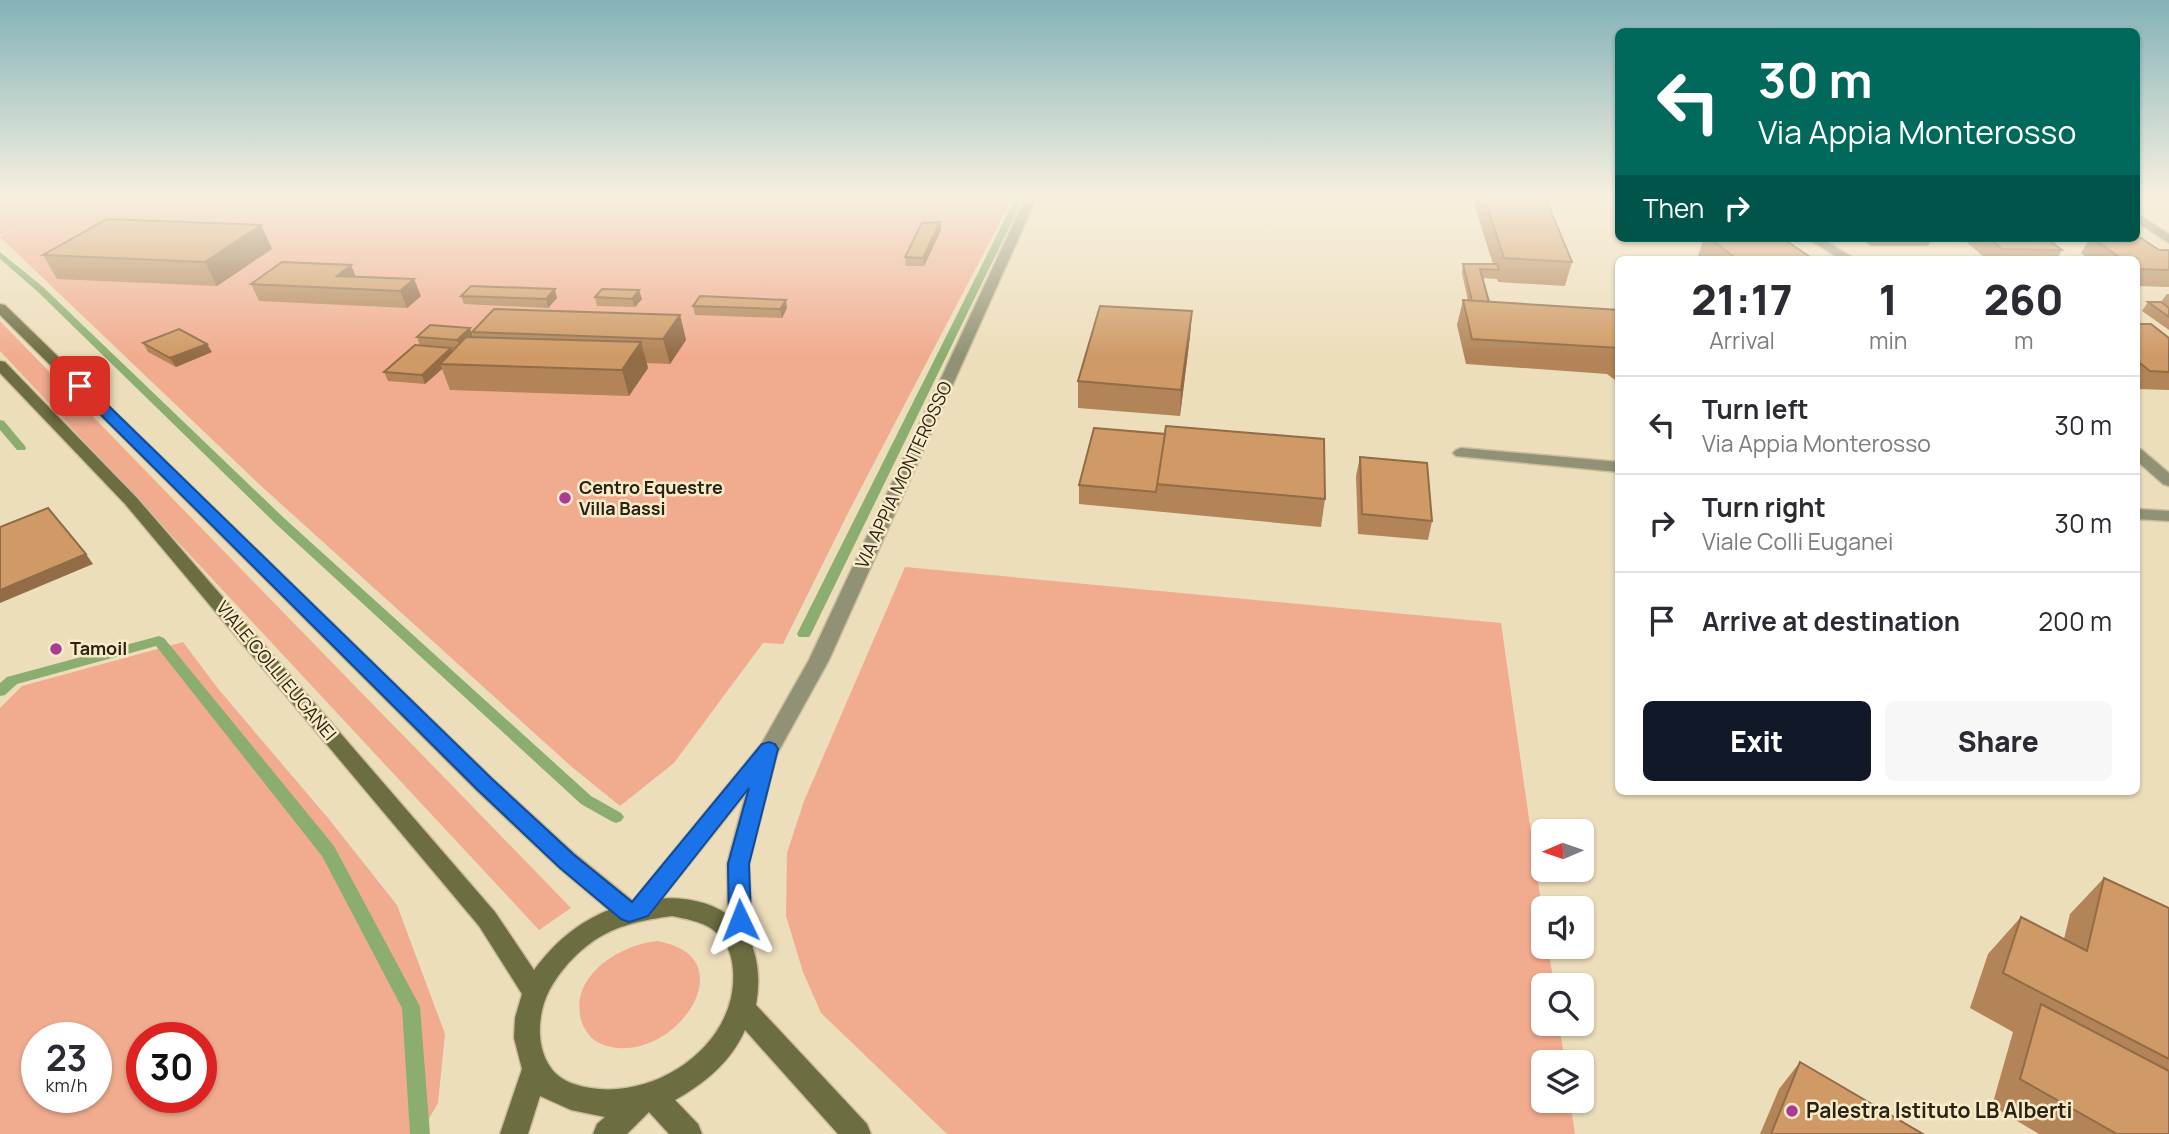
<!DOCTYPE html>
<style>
:root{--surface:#fff;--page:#f7f7f7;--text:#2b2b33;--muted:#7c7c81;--line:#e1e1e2;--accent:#111827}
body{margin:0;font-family:Manrope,sans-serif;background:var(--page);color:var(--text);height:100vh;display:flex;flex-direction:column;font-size:26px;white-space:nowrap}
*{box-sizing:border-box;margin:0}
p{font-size:23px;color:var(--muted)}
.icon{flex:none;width:38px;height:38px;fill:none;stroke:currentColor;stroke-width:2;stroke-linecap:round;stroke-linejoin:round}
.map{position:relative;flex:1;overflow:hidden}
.drawer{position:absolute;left:1615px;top:256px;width:525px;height:539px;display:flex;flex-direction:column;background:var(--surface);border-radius:10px;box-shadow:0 2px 5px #0004}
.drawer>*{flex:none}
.hud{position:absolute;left:1615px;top:28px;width:525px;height:214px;border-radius:10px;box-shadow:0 2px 5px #0004;background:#00695c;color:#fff;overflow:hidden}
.needle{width:46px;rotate:268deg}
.buttons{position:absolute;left:1531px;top:819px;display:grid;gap:14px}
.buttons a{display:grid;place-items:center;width:63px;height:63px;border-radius:10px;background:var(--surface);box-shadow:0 2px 5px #0004;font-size:35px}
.speed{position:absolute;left:21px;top:1022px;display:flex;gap:14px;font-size:35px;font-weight:700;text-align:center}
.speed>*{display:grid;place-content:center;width:91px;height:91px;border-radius:50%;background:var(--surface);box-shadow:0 2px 5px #0004;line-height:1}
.speed small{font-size:18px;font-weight:400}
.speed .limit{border:10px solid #d22;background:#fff;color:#111}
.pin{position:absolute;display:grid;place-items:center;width:60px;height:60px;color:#fff;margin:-30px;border-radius:14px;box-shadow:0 4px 10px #0006}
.me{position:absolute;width:77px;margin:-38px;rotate:358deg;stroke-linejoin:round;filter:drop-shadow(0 0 5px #0008)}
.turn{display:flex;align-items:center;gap:24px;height:147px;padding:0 28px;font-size:32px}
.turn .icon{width:91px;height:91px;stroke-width:2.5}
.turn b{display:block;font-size:49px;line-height:60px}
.then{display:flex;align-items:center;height:66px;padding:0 28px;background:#0003;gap:14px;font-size:26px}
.eta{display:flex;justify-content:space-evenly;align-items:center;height:119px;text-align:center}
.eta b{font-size:42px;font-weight:800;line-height:49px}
.action{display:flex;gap:14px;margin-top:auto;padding:14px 28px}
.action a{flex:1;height:80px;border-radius:10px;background:var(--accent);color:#fff;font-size:28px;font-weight:800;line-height:80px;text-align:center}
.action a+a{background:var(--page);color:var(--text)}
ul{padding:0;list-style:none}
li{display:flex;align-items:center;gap:21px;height:98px;padding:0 28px;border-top:2px solid var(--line)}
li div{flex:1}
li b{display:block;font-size:26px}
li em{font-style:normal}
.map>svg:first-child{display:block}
.green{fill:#f1ac90;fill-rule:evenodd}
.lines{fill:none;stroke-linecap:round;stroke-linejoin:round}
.stream{fill:#8bae70;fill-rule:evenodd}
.street-casing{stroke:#cabc9d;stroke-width:3}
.secondary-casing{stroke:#cabc9d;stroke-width:3}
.street{fill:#919275;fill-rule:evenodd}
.secondary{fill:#6c6d41;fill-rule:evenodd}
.wall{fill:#b28457}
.shaded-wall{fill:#916c47}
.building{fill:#cf9a65;stroke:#916c47;stroke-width:2}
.route{fill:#1a73e8;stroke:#114b97;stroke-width:2}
.poi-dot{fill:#ab3b97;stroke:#faebc8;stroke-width:2.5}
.labels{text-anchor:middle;stroke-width:5;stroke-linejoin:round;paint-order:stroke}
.street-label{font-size:18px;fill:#282315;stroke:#faebc8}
.poi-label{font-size:18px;font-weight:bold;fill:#282315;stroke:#faebc8;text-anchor:start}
.near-poi-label{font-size:21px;font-weight:bold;fill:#282315;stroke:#faebc8;text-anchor:start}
</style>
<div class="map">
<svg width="2169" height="1134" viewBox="0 0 2169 1134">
<rect width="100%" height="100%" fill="#eddebb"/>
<g class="green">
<path d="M0 197 78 198 1013 197 849 511 783 644 763 643 674 763 620 806 573 768 260 485 0 237 13 230 0 235Z"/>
<path d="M0 321C190 517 381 712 571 908L539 930 0 351Z"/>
<path d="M905 567 1501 623 1543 916 1544 947H1548L1554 985H1544V1024H1559L1565 1062H1544V1101H1570L1575 1134H947L821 1013 803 972 786 916 787 853 804 801Z"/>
<path d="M183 642 220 691 328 818 397 905 445 1034 438 1103 420 1134H0V708L22 686ZM37 1038H96V1097H37ZM142 1038H201V1097H142Z"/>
<path d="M657 941C753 957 668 1074 599 1043 592 1040 585 1031 582 1023 567 977 619 945 657 941Z"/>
</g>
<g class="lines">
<g class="stream">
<path d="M1016 197H1024L811 634 809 637H799L797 634Z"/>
<path d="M0 252 43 287 284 518 591 796 621 813 624 817 621 821 616 823 611 821 581 804 276 524 37 291 0 259Z"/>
<path d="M0 420 4 421 25 446 26 448 25 450H17L0 430Z"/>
<path d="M159 636 164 638 334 846 417 1001 420 1007 430 1134H410L402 1008 322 856 156 646 17 684 5 695 0 696V683L7 677Z"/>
</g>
<defs>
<g id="street">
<path d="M1026 197H1037L829 660 777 754 749 864 753 948 750 956 741 959 732 956 729 948 727 864 746 793 648 916 640 919 632 916 628 909 632 902 762 743 809 660Z"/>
<path d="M2137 214 2169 234V243L2137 222Z"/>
<path d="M1807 238H1821L1855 259H1840Z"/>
<path d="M1461 448 1619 462V472L1456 456 1453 453 1456 450Z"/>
<path d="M2137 448 2142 450 2169 473V486L2163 484 2137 461Z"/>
<path d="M2137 509 2169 511V521L2137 519Z"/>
</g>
<path id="secondary" d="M0 304 5 305 493 779 575 854 634 902C710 886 771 920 756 1005L867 1124 871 1134H838L745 1030C731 1062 704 1084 675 1100L698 1124 702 1134H669L649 1112 627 1134H593L597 1124 605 1117 571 1110 540 1096 528 1134H500L522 1069 514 1038 515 1018 522 994 479 926 125 504 0 373V361L5 362 137 498 495 912 534 970C554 943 578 922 609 910L559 868 477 791 0 315ZM672 916C686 919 700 921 712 929 726 939 732 954 733 970 739 1049 645 1108 574 1084 535 1072 533 1020 550 989 560 971 575 954 592 942 616 925 643 920 672 916Z"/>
</defs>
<use href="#street" class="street-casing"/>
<use href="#secondary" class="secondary-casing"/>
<use href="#street" class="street"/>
<use href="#secondary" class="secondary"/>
</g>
<g class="wall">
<path d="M1476 197H1545L1572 262 1565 286 1498 282 1497 279 1482 278 1489 302 1619 310V383L1607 374 1466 364 1457 325 1463 300 1468 301 1462 273 1463 264H1493L1474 204Z"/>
<path d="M940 222 941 230 924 266H906L905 257Z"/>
<path d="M261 225 272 249 217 286 57 279 43 255Z"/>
<path d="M1704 238H1782L1813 259H1697Z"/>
<path d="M1861 238H1932L1928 246H1870Z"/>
<path d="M1962 238H2046L2062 250 2057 259H1986Z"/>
<path d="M2090 238H2141L2159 250H2169V287L2137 286V259H2089L2081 253Z"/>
<path d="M356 277 421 296 407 308 259 301 251 284Z"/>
<path d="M2167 294H2169V330L2142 311 2148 302H2161Z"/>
<path d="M461 296 557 298 548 308 464 304Z"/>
<path d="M595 297 642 299 635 307 597 306Z"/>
<path d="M693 306 787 308 782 318 695 315Z"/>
<path d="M1192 311 1190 336 1180 416 1078 408V381Z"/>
<path d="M680 315 686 340 670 364 647 363 648 368 629 396 450 390 442 369 425 384 388 381 384 372 420 346 417 337 470 328 473 337 472 332Z"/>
<path d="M2137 324 2169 338V390L2138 389 2137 388Z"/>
<path d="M143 343 212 352 176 367 148 352Z"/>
<path d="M1094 428 1325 499 1321 527 1079 504V485Z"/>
<path d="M1360 457 1432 521 1428 540 1358 534 1356 476Z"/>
<path d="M2104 878 2169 908V1134H2039L1992 1106 2013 1032 1970 1008 1988 954 2021 917 2064 939 2070 914Z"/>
<path d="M1800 1062 1923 1134H1760L1779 1089Z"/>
</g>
<g class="shaded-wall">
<path d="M940 222 941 230 924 266 923 258Z"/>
<path d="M261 225 272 249 217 286 205 262Z"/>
<path d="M351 265 358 282 337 276Z"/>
<path d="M414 279 421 296 407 308 400 291Z"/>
<path d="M555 289 557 298 548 308 546 299Z"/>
<path d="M639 290 642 299 635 307 632 299Z"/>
<path d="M786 300 787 308 782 318 780 309Z"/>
<path d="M1192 311 1190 336 1180 416 1181 390Z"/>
<path d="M680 315 686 340 670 364 663 339Z"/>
<path d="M470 328 473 337 461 349 457 340Z"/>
<path d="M641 342 648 368 629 396 622 370Z"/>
<path d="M207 344 212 352 176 367 170 358Z"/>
<path d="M451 348 455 357 440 364 442 369 425 384 422 375Z"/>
<path d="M86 554 93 564 0 603V590Z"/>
</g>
<g class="building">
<path d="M1484 197H1545L1572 262 1504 258Z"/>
<path d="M107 219 261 225 205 262 43 255Z"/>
<path d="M940 222 923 258 905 257 922 223Z"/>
<path d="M1709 238H1782L1813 259H1737Z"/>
<path d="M1989 238H2046L2062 250 2002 249Z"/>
<path d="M2092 238H2141L2159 250H2169V270L2137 269V259H2122Z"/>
<path d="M282 262 351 265 337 276 414 279 400 291 251 284Z"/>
<path d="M1463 264H1497L1499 270 1480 269 1489 302 1472 301Z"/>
<path d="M471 286 555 289 546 299 461 296Z"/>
<path d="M602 289 639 290 632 299 595 297Z"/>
<path d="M700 296 786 300 780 309 693 306Z"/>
<path d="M1463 300 1619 310V348L1472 339Z"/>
<path d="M2148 302H2161L2169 308V317Z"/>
<path d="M1100 306 1192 311 1181 390 1078 381Z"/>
<path d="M494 309 680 315 663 339 472 332Z"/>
<path d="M2137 324H2151L2169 338V372L2150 371 2137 361Z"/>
<path d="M430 325 470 328 457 340 417 337Z"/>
<path d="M179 329 207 344 170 358 143 343Z"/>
<path d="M466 337 641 342 622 370 440 364Z"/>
<path d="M415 345 451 348 422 375 384 372Z"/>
<path d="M1166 426 1324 439 1325 499 1156 484Z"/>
<path d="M1094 428 1165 434 1156 492 1079 485Z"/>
<path d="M1360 457 1427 463 1432 521 1362 514Z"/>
<path d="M48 508 86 554 0 590V527Z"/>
<path d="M2104 878 2169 908V1059L2003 973 2021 917 2087 951Z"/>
<path d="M2041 1004 2169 1071V1134H2117L2020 1079Z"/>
<path d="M1800 1062 1923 1134H1771Z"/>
</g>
<linearGradient id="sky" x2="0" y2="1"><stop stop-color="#83b2b8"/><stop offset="0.55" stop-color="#f7f0e0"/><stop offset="1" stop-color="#f7f0e0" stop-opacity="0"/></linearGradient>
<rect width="2169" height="356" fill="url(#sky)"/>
<path class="route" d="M80 382 85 383 492 779 574 855 632 902 762 744 769 742 775 744 778 749 749 864 751 920 748 926 740 929 733 926 729 920 728 864 749 788 648 916 629 922 621 919 559 867 478 790 75 389V383Z"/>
<g class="poi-dot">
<circle cx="565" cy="498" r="7"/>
<circle cx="56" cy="649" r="7"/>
<circle cx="1792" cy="1111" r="7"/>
</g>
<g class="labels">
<g class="street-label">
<text transform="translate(904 475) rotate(-65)" y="6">VIA APPIA MONTEROSSO</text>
<text transform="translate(276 671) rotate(50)" y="6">VIALE COLLI EUGANEI</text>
</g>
<g class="poi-label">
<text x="579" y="494">Centro Equestre<tspan x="579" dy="21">Villa Bassi</tspan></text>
<text x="70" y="655">Tamoil</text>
</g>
<g class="near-poi-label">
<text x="1806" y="1118">Palestra Istituto LB Alberti</text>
</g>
</g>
</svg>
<div class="buttons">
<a><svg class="needle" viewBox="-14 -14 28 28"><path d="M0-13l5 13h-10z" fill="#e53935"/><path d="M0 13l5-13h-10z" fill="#7c7c81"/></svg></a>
<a><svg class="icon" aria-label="sound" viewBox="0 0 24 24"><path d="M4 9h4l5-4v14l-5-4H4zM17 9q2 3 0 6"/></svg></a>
<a><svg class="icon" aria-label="search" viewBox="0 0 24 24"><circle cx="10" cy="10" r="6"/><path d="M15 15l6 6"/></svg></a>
<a><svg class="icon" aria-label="layers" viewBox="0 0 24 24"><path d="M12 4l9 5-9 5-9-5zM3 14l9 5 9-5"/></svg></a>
</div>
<div class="speed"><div>23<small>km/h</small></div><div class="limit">30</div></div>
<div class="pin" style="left:80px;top:386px;background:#d93025"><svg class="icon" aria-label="arrive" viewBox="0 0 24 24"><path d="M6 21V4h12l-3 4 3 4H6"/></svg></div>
<svg class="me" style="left:740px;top:920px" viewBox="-20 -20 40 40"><path d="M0-17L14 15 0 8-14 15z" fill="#1a73e8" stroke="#fff" stroke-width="4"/></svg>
<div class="hud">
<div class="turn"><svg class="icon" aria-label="left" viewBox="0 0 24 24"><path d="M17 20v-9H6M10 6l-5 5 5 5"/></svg><div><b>30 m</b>Via Appia Monterosso</div></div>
<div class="then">Then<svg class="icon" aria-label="right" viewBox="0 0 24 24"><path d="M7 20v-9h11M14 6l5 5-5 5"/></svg></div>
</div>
<section class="drawer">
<div class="eta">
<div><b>21:17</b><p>Arrival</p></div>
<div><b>1</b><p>min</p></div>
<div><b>260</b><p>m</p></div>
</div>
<ul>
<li><svg class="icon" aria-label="left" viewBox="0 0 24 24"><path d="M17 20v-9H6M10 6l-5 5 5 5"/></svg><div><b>Turn left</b><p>Via Appia Monterosso</p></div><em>30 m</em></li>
<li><svg class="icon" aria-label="right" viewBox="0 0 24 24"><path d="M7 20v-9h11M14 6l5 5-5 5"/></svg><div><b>Turn right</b><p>Viale Colli Euganei</p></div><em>30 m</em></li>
<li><svg class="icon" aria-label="arrive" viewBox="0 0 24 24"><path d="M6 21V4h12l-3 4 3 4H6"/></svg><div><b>Arrive at destination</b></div><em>200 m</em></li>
</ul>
<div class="action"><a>Exit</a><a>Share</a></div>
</section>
</div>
